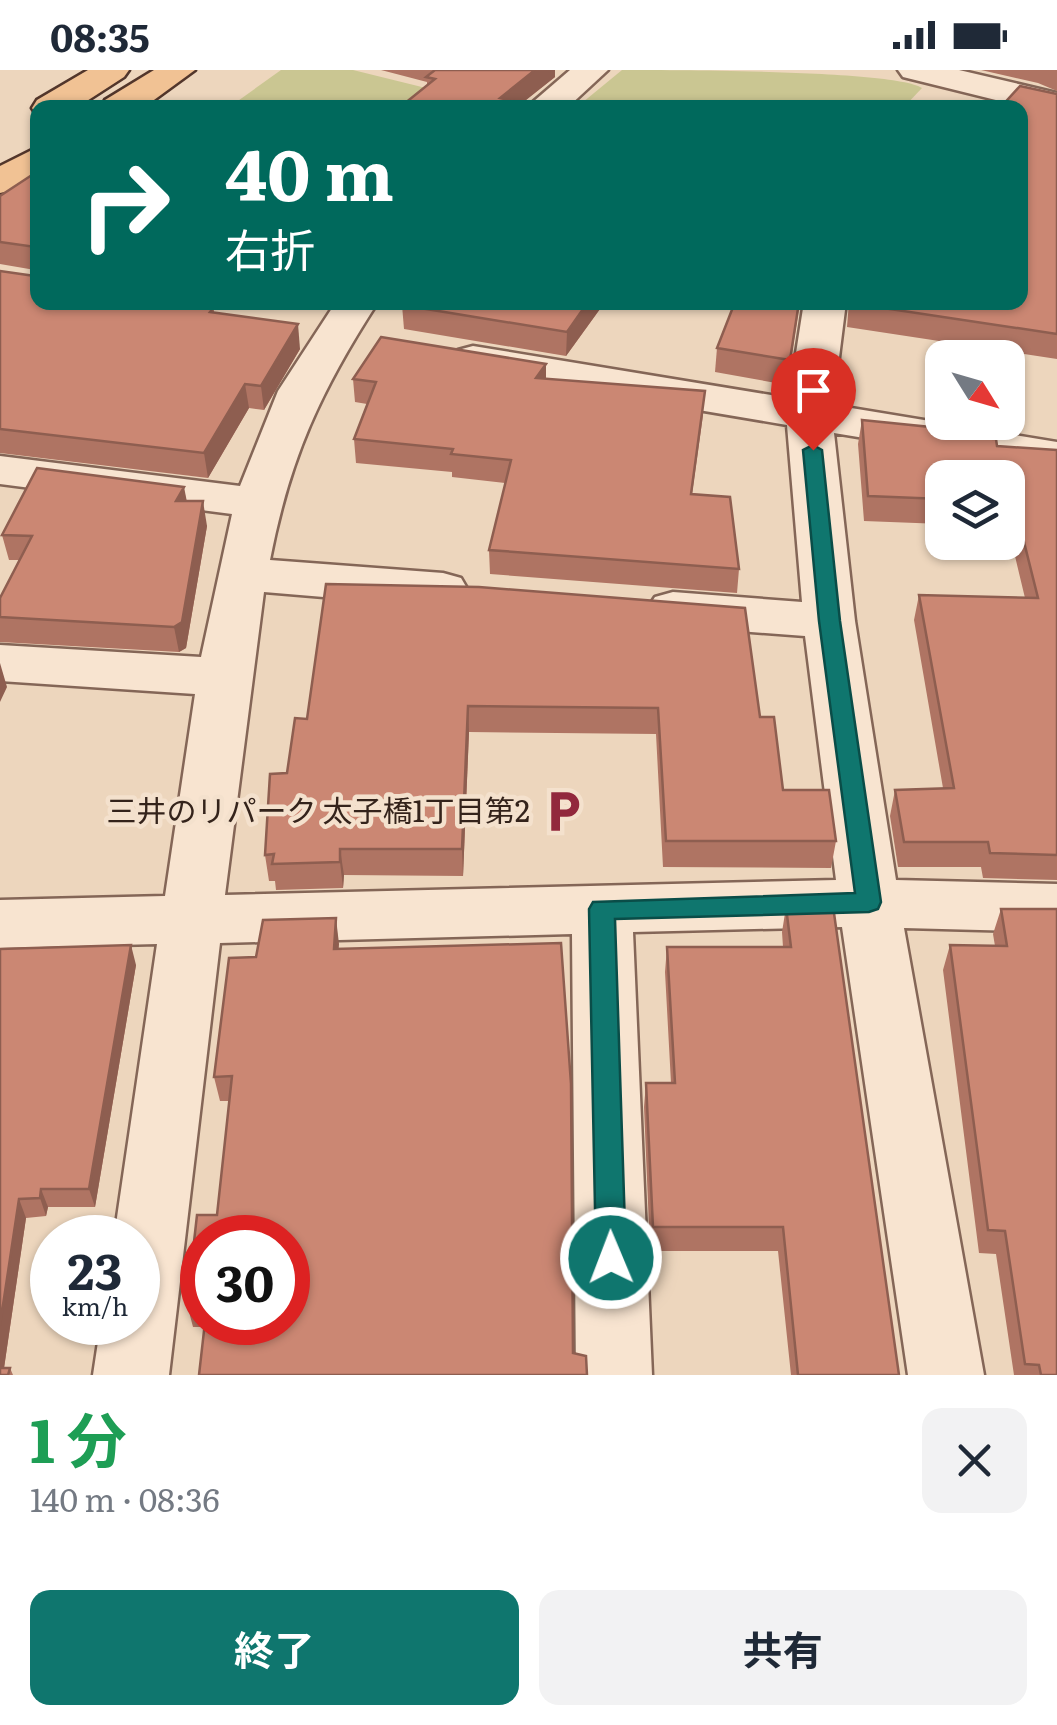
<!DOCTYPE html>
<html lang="ja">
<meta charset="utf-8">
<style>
:root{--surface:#fff;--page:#f2f2f3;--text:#1f2937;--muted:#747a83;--accent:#0f766e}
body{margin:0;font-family:Literata,"Noto Sans JP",serif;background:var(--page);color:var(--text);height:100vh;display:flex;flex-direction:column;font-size:38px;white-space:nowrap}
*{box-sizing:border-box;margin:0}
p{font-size:32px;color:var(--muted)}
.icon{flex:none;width:55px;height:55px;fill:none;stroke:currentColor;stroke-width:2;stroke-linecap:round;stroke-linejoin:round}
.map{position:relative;height:1305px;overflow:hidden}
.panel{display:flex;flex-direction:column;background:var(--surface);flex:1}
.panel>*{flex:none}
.hud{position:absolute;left:30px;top:30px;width:998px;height:210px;border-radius:20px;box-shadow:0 2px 8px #0004;background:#00695c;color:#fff;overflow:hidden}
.needle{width:65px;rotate:127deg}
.buttons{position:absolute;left:925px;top:270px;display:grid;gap:20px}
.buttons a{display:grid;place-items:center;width:100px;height:100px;border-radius:20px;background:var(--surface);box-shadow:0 2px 8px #0004;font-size:50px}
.speed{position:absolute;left:30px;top:1145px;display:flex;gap:20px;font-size:50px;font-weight:700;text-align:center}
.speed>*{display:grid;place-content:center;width:130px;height:130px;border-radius:50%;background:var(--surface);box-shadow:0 2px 8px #0004;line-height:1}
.speed small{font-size:25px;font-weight:400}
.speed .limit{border:15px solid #d22;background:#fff;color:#111}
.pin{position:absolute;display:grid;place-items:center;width:85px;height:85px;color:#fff;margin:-102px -42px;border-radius:50% 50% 50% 0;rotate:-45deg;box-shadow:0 0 10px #0007}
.pin .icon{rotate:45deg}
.me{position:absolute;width:110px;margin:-55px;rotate:359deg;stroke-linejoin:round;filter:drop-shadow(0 0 8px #0008)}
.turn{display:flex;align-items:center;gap:35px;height:210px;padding:0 30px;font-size:45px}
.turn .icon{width:130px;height:130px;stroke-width:2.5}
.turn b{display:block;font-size:70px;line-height:85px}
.round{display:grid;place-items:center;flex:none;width:105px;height:105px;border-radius:20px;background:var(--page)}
.head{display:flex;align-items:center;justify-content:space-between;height:170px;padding:0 30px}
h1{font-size:60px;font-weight:700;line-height:75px;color:#1e9e55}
.primary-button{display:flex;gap:20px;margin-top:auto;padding:20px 30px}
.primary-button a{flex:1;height:115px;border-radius:20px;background:var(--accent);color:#fff;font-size:40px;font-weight:700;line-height:115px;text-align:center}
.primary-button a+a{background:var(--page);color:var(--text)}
.status{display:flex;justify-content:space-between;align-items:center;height:70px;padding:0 50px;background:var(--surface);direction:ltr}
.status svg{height:28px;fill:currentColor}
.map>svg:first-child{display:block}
.green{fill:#cac692}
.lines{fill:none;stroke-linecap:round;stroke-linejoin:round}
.street-casing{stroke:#846657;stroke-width:5}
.primary-casing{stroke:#52362b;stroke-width:5}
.street{fill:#f8e4d0;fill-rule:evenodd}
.primary{fill:#f1c294;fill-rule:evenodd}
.wall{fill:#af7463;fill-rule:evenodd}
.shaded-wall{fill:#8e5e50}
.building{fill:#cb8773;stroke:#8e5e50;stroke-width:2.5}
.route{fill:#0f766e;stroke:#0a4d48;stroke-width:2.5}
.labels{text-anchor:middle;stroke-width:9;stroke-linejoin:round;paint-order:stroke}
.poi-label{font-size:30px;fill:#34231b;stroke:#f4e1cd;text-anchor:end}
</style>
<div class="status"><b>08:35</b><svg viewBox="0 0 49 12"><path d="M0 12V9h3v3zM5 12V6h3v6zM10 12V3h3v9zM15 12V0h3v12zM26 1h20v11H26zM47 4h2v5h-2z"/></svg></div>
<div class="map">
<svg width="1057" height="1305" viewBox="0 0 1057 1305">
<rect width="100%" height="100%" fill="#edd6bd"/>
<g class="green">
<path d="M281 0H353L430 19 407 37 228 38Z"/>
<path d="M622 0C672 0 896 0 922 18L904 37H577Z"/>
</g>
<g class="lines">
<defs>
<g id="street">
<path d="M570 0H608L567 38H526Z"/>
<path d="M898 0H959L1057 23V45L903 7Z"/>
<path d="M336 232H378C321 320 290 387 270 490L443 503 461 508 468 520 461 532 443 537 264 522 225 825 836 810 805 566 673 556 655 551 647 539 655 527 673 522 802 532 787 355 473 302 458 298 451 289 458 280 473 276 789 328 804 232H846L833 335 1057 372V400L834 363 855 551 896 810 1057 814V862L904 858 984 1305H908L842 857 633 862 652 1305H576L572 864 220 873 169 1305H93L101 1252H138V1168H114L157 874 0 878V830L165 826 195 624 0 611V575L201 587 232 444 0 414V386L240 416 278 321Z"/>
</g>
<g id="primary">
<path d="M88 0H129L124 7 76 38H38L37 46 32 38 37 30Z"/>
<path d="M154 0H195L143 38H100L105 30Z"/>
<path d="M38 77V105L13 120 0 123V96Z"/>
</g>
</defs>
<use href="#street" class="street-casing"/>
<use href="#primary" class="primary-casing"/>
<use href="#street" class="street"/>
<use href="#primary" class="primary"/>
</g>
<g class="wall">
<path d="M381 0H555V7L522 33 427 16V12Z"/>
<path d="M981 0H1057V21L1038 13Z"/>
<path d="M1057 24V289L847 257 849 232H1020Z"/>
<path d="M38 101V232L214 237V243L300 279 264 340 249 338 208 408 0 383V201L35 206V200L0 194V126Z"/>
<path d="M404 232H605L566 286 404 259 402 235Z"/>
<path d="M800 232 787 315 715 302 717 278Z"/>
<path d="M546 308 703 345 692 424 739 499 737 523 490 504 489 480 505 413 452 407V402L356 393 354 369 367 334 355 332 353 309Z"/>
<path d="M862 350 997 376 1057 380V810L983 808 981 797H898L890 746 895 720 943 718 914 550 919 525 1025 528 1008 457V408H942V454L864 451 858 374Z"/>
<path d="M187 431 207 456 186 578 179 582 0 572V528L19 490H9L2 465Z"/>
<path d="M326 514 760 647 783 720 836 771 831 798 663 797 656 664 469 662 463 806 344 805 343 818 276 820 275 811H269L265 785 287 703 307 649Z"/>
<path d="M786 837 899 1305H791L778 1181H650L644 1037 646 1013H671L665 902 667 877H783L782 862Z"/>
<path d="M1001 839H1057V1305H1014L996 1184 979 1183 943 900 950 875 995 876 993 864Z"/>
<path d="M336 848 338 879 561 873 571 1014 573 1283 586 1286 587 1305H199L204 1257H193L187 1234 197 1145H217L229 1031H220L214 1007 229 888 256 887 263 850ZM202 1168H288V1252H202Z"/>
<path d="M0 879 136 895 95 1137H48L46 1146 26 1148 4 1298H10L13 1305H0Z"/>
</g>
<g class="shaded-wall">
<path d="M535 0H555V7L516 38 500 28Z"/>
<path d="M588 232H605L566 286 567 262Z"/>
<path d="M298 254 300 279 264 340 261 316Z"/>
<path d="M546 294V317L536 308Z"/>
<path d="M245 314 249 338 208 408 204 383Z"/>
<path d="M184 417 189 442 176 431Z"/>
<path d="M203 431 207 456 186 578 179 582 174 557Z"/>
<path d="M0 593 7 617 0 632Z"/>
<path d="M468 636 469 662 463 806 462 779Z"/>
<path d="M340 779 344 805 343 818 340 792Z"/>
<path d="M336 848 339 874 337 905 334 879Z"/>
<path d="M131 875 136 895 95 1137 89 1119Z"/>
<path d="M41 1119 48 1137 46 1146 40 1128Z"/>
<path d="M19 1129 26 1148 3 1305H0V1255Z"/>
</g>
<g class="building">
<path d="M435 0H535L500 28 545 38H399L435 9 426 7Z"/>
<path d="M1020 16 1057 24V264L850 233 1020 232V38H1000Z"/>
<path d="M38 101V232H183L214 237 210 242 298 254 261 316 245 314 204 383 0 359V201L35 206 36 177 0 172V126Z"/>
<path d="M404 232H588L567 262 402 235Z"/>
<path d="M735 232H799L790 290 717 278Z"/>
<path d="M381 267 546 294 536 308 705 321 691 424 730 427 739 499 489 480 511 390 451 384 453 379 354 369 376 312 353 309Z"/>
<path d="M862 350 940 358 941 366 996 369 997 376 1057 380V785L990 783 988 772H904L895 720 954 718 919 525 1038 528 1014 432H1008V408H942V429L868 426Z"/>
<path d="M37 398 184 417 176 431H203L182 552 174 557 0 547V528L32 466 2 465Z"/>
<path d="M326 514 479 517 745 538 760 647H774L783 720H829L836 771H666L658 638 468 636 462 779H340V792L272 794 274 784 265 785 270 704 287 703 295 648 307 649Z"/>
<path d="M833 836 899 1305H798L783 1157H653L646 1013H675L667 877H791L786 837Z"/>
<path d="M1001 839H1057V1305H1041L1039 1295 1025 1294 1005 1161 988 1160 950 875 1007 876Z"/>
<path d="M336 848 334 879 561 873 571 1014 573 1283 586 1286 587 1305H199L205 1252H288V1168H202V1234H187L197 1145H217L232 1006 214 1007 229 888 256 887 263 850Z"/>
<path d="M131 875 89 1119H41L40 1128 19 1129 0 1255V879Z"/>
<path d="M0 1298H10L8 1305H0Z"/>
</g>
<path class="route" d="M813 375 822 380 840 551 881 832 878 839 869 842 615 849 626 1188 622 1198 611 1202 601 1198 596 1188 589 839 593 832 855 823 819 551 803 380Z"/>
<defs>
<symbol id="parking-bare" viewBox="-9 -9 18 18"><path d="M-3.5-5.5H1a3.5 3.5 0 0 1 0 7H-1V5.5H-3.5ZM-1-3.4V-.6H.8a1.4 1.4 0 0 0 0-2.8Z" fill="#92283d" stroke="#f4e1cd" stroke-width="2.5" paint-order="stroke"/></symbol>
</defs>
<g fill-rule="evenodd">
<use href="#parking-bare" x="532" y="710" width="63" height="63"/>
</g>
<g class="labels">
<g class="poi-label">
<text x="530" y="752">三井のリパーク 太子橋1丁目第2</text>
</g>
</g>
</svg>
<div class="buttons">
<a><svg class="needle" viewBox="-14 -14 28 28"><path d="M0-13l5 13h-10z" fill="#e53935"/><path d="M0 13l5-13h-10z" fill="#747a83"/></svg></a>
<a><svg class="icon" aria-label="layers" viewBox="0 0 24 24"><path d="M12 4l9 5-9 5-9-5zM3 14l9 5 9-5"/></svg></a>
</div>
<div class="speed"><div>23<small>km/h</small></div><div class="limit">30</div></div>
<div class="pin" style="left:813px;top:380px;background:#d93025"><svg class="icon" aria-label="arrive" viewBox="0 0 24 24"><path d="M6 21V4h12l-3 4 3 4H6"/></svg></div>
<svg class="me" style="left:611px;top:1188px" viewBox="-20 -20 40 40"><circle r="17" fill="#0f766e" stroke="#fff" stroke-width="3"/><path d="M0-11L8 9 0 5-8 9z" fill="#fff"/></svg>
<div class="hud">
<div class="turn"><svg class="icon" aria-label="right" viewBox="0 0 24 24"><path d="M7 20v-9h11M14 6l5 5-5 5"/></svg><div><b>40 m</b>右折</div></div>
</div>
</div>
<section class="panel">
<div class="head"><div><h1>1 分</h1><p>140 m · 08:36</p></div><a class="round"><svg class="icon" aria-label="close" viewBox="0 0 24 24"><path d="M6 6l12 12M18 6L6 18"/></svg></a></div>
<div class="primary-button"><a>終了</a><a>共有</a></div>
</section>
